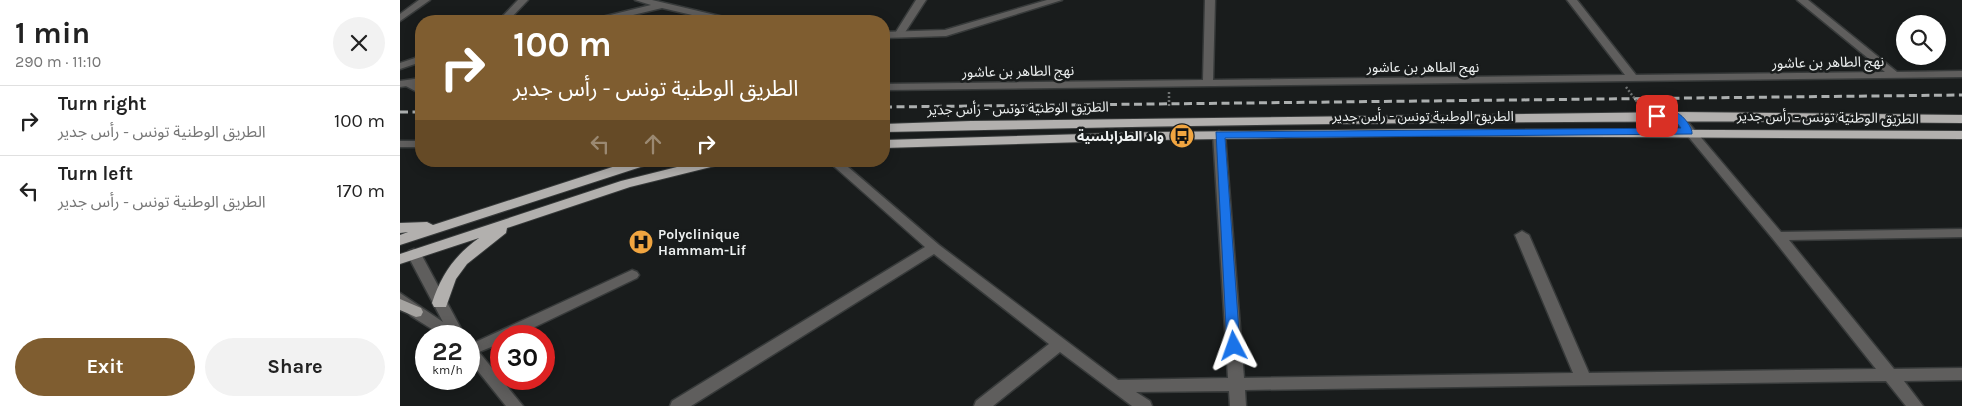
<!DOCTYPE html>
<meta charset="utf-8">
<style>
:root{--surface:#fff;--page:#f2f2f2;--text:#222;--muted:#767676;--line:#e0e0e0;--accent:#7f5d30}
body{margin:0;font-family:Karla,"Noto Sans Arabic",sans-serif;background:var(--page);color:var(--text);height:100vh;display:flex;flex-direction:column;font-size:19px;white-space:nowrap}
*{box-sizing:border-box;margin:0}
p{font-size:16px;color:var(--muted)}
.icon{flex:none;width:28px;height:28px;fill:none;stroke:currentColor;stroke-width:2;stroke-linecap:round;stroke-linejoin:round}
.map{position:relative;flex:1;overflow:hidden}
.drawer{display:flex;flex-direction:column;background:var(--surface);width:400px}
.drawer>*{flex:none}
.banner{position:absolute;left:15px;top:15px;width:475px;height:152px;border-radius:20px;box-shadow:0 2px 12px #0003;background:#7f5d30;color:#fff;overflow:hidden}
.tools{position:absolute;left:1496px;top:15px;display:grid;gap:10px}
.tools a{display:grid;place-items:center;width:50px;height:50px;border-radius:50%;background:var(--surface);box-shadow:0 2px 12px #0003;font-size:25px}
.speed{position:absolute;left:15px;top:325px;display:flex;gap:10px;font-size:25px;font-weight:700;text-align:center}
.speed>*{display:grid;place-content:center;width:65px;height:65px;border-radius:50%;background:var(--surface);box-shadow:0 2px 12px #0003;line-height:1}
.speed small{font-size:12px;font-weight:400}
.speed .limit{border:8px solid #d22;background:#fff;color:#111}
.pin{position:absolute;display:grid;place-items:center;width:42px;height:42px;color:#fff;margin:-21px;border-radius:10px;box-shadow:0 2px 8px #0006}
.me{position:absolute;width:55px;margin:-28px;rotate:356deg;stroke-linejoin:round;filter:drop-shadow(0 0 4px #0008)}
.turn{display:flex;align-items:center;gap:18px;height:105px;padding:0 15px;font-size:22px}
.turn .icon{width:65px;height:65px;stroke-width:2.5}
.turn b{display:block;font-size:35px;line-height:42px}
.lanes{display:flex;align-items:center;height:48px;padding:0 15px;background:#0003;justify-content:center;gap:25px;direction:ltr}
.lanes .off{opacity:.35}
.round{display:grid;place-items:center;flex:none;width:52px;height:52px;border-radius:26px;background:var(--page)}
.headline{display:flex;align-items:center;justify-content:space-between;height:85px;padding:0 15px}
h1{font-size:30px;font-weight:700;line-height:38px}
.primary-button{display:flex;gap:10px;margin-top:auto;padding:10px 15px}
.primary-button a{flex:1;height:58px;border-radius:30px;background:var(--accent);color:#fff;font-size:20px;font-weight:700;line-height:58px;text-align:center}
.primary-button a+a{background:var(--page);color:var(--text)}
ul{padding:0;list-style:none}
li{display:flex;align-items:center;gap:15px;height:70px;padding:0 15px;border-top:1px solid var(--line)}
li div{flex:1}
li b{display:block;font-size:19px}
li em{font-style:normal}
main{display:flex;flex:1;min-height:0}
.map>svg:first-child{display:block}
.lines{fill:none;stroke-linecap:round;stroke-linejoin:round}
.service-casing{stroke:#373a3a;stroke-width:3}
.minor-casing{stroke:#373a3a;stroke-width:3}
.tertiary-casing{stroke:#373a3a;stroke-width:3}
.primary-casing{stroke:#373a3a;stroke-width:3}
.trunk-casing{stroke:#373a3a;stroke-width:2}
.service{fill:#5f5e5d;fill-rule:evenodd}
.minor{fill:#5f5e5d;fill-rule:evenodd}
.tertiary{fill:#5f5e5d;fill-rule:evenodd}
.primary{fill:#a5a3a0;fill-rule:evenodd}
.trunk{fill:#b2b0ae;fill-rule:evenodd}
.rail{stroke:#acafaf;stroke-width:3;stroke-dasharray:8 4.5;stroke-linecap:butt}
.path-bridge{stroke:#6e7171;stroke-width:2.5;stroke-dasharray:2 2;stroke-linecap:butt}
.route{fill:#1a73e8;stroke:#114b97}
.labels{text-anchor:middle;stroke-width:5;stroke-linejoin:round;paint-order:stroke}
.street-label{font-size:14px;fill:#edf0f0;stroke:#191c1c}
.poi-label{font-size:14px;font-weight:bold;fill:#edf0f0;stroke:#191c1c;text-anchor:end}
</style>
<main>
<section class="drawer">
<div class="headline"><div><h1>1 min</h1><p>290 m · 11:10</p></div><a class="round"><svg class="icon" aria-label="close" viewBox="0 0 24 24"><path d="M6 6l12 12M18 6L6 18"/></svg></a></div>
<ul>
<li><svg class="icon" aria-label="right" viewBox="0 0 24 24"><path d="M7 20v-9h11M14 6l5 5-5 5"/></svg><div><b>Turn right</b><p>الطريق الوطنية تونس - رأس جدير</p></div><em>100 m</em></li>
<li><svg class="icon" aria-label="left" viewBox="0 0 24 24"><path d="M17 20v-9H6M10 6l-5 5 5 5"/></svg><div><b>Turn left</b><p>الطريق الوطنية تونس - رأس جدير</p></div><em>170 m</em></li>
</ul>
<div class="primary-button"><a>Exit</a><a>Share</a></div>
</section>
<div class="map">
<svg width="1562" height="406" viewBox="0 0 1562 406">
<rect width="100%" height="100%" fill="#191c1c"/>
<g class="lines">
<defs>
<path id="service" d="M232 270 237 272 239 275 237 278 116 336H101V343L69 356V345Z"/>
<g id="minor">
<path d="M19 0H30L0 21V14Z"/>
<path d="M118 0H128L108 21H98Z"/>
<path d="M516 0H526L502 37H496L494 35Z"/>
<path d="M805 0H815L813 80 1225 75 1167 0H1177L1236 75 1485 72 1397 0H1408L1497 72 1562 71V77L484 90V84L803 80Z"/>
<path d="M14 80 19 83 18 85 21 87V94L4 85Z"/>
<path d="M1277 113 1281 114 1381 232 1562 229V237L1389 240 1494 369 1562 368V380L1504 381 1523 406H1506L1486 381 845 390 846 406H830L829 391 736 392 750 401 752 406H732L660 352 593 406H574L576 401 649 344 534 254 291 406H270L272 401 525 247 428 161H441L539 245 718 380 828 378 813 134 819 131 825 134 844 378 1173 373 1115 235 1122 231 1129 235 1189 373 1476 369 1373 239 1273 118 1271 116Z"/>
<rect x="0" y="141" width="21" height="6"/>
<path d="M14 249 19 251 21 254 65 336H43L11 316 0 306V293L43 322 7 254 9 251Z"/>
<path d="M69 344 74 346 123 406H106L69 360Z"/>
</g>
<g id="tertiary">
<path d="M235 0H252L332 19 334 21H318L262 8 208 21H192L194 19 251 5Z"/>
<path d="M647 0H662L546 36 484 38V32L545 30Z"/>
<path d="M21 56V62L0 69V63Z"/>
<path d="M21 78V84L0 87V81Z"/>
</g>
<path id="primary" d="M0 299 21 308 23 312 21 316 16 317 0 310Z"/>
<g id="trunk">
<path d="M1277 112 1562 115V123C1202 119 843 124 484 132V124L571 121Z"/>
<path d="M1023 129 1562 131V139L1023 136 753 140 484 148V140L753 132Z"/>
<path d="M231 161H251L250 164 0 245V235L8 232 0 233V223L27 222 33 225Z"/>
<path d="M301 161H324L323 164 230 187 107 228 106 233 67 264 56 279 46 307H34L32 303C41 275 55 255 79 238L0 264V254L221 181Z"/>
</g>
</defs>
<use href="#service" class="service-casing"/>
<use href="#minor" class="minor-casing"/>
<use href="#tertiary" class="tertiary-casing"/>
<use href="#primary" class="primary-casing"/>
<use href="#trunk" class="trunk-casing"/>
<use href="#service" class="service"/>
<use href="#minor" class="minor"/>
<use href="#tertiary" class="tertiary"/>
<use href="#primary" class="primary"/>
<use href="#trunk" class="trunk"/>
<g class="rail">
<path d="M484 107 1562 95"/>
<path d="M0 112H21"/>
</g>
<g class="path-bridge">
<path d="M1226 87 1238 103"/>
<path d="M769 92V108"/>
</g>
</g>
<path class="route" d="M1277 113C1283 115 1293 128 1292 134L825 138 840 346 834 351 827 346 816 132 1281 128 1274 119H1257L1252 116 1257 113Z"/>
<defs>
<symbol id="bus-disc" viewBox="-11 -11 22 22"><circle r="9.5" fill="#f1a540" stroke="#191c1c"/><path d="M-5-6H5V4H4V6H2V4H-2V6H-4V4H-5ZM-3.5-4V0h7V-4ZM-3.5 1.2v1.5H-2V1.2ZM2 1.2v1.5H3.5V1.2Z" fill="#111"/></symbol>
<symbol id="hospital-disc" viewBox="-11 -11 22 22"><circle r="9.5" fill="#f1a540" stroke="#191c1c"/><path d="M-5-5h3v3.5h4V-5h3V5h-3V1.5h-4V5h-3Z" fill="#111"/></symbol>
</defs>
<g fill-rule="evenodd">
<use href="#bus-disc" x="768" y="122" width="28" height="28"/>
<use href="#hospital-disc" x="227" y="228" width="28" height="28"/>
</g>
<g class="labels">
<g class="street-label">
<text transform="translate(1428 62) rotate(-1)" y="5">نهج الطاهر بن عاشور</text>
<text x="1023" y="72">نهج الطاهر بن عاشور</text>
<text transform="translate(618 71) rotate(-1)" y="5">نهج الطاهر بن عاشور</text>
<text transform="translate(618 108) rotate(-1)" y="5">الطريق الوطنية تونس - رأس جدير</text>
<text x="1023" y="121">الطريق الوطنية تونس - رأس جدير</text>
<text transform="translate(1428 117) rotate(1)" y="5">الطريق الوطنية تونس - رأس جدير</text>
</g>
<g class="poi-label">
<text x="764" y="141">واد الطرابلسية</text>
<text x="258" y="239" text-anchor="start">Polyclinique<tspan x="258" dy="16">Hammam-Lif</tspan></text>
</g>
</g>
</svg>
<div class="tools">
<a><svg class="icon" aria-label="search" viewBox="0 0 24 24"><circle cx="10" cy="10" r="6"/><path d="M15 15l6 6"/></svg></a>
</div>
<div class="speed"><div>22<small>km/h</small></div><div class="limit">30</div></div>
<div class="pin" style="left:1257px;top:116px;background:#d93025"><svg class="icon" aria-label="arrive" viewBox="0 0 24 24"><path d="M6 21V4h12l-3 4 3 4H6"/></svg></div>
<svg class="me" style="left:834px;top:346px" viewBox="-20 -20 40 40"><path d="M0-17L14 15 0 8-14 15z" fill="#1a73e8" stroke="#fff" stroke-width="4"/></svg>
<div class="banner">
<div class="turn"><svg class="icon" aria-label="right" viewBox="0 0 24 24"><path d="M7 20v-9h11M14 6l5 5-5 5"/></svg><div><b>100 m</b>الطريق الوطنية تونس - رأس جدير</div></div>
<div class="lanes"><svg class="icon off" aria-label="left" viewBox="0 0 24 24"><path d="M17 20v-9H6M10 6l-5 5 5 5"/></svg><svg class="icon off" aria-label="ahead" viewBox="0 0 24 24"><path d="M12 20V5M6 11l6-6 6 6"/></svg><svg class="icon" aria-label="right" viewBox="0 0 24 24"><path d="M7 20v-9h11M14 6l5 5-5 5"/></svg></div>
</div>
</div>
</main>
